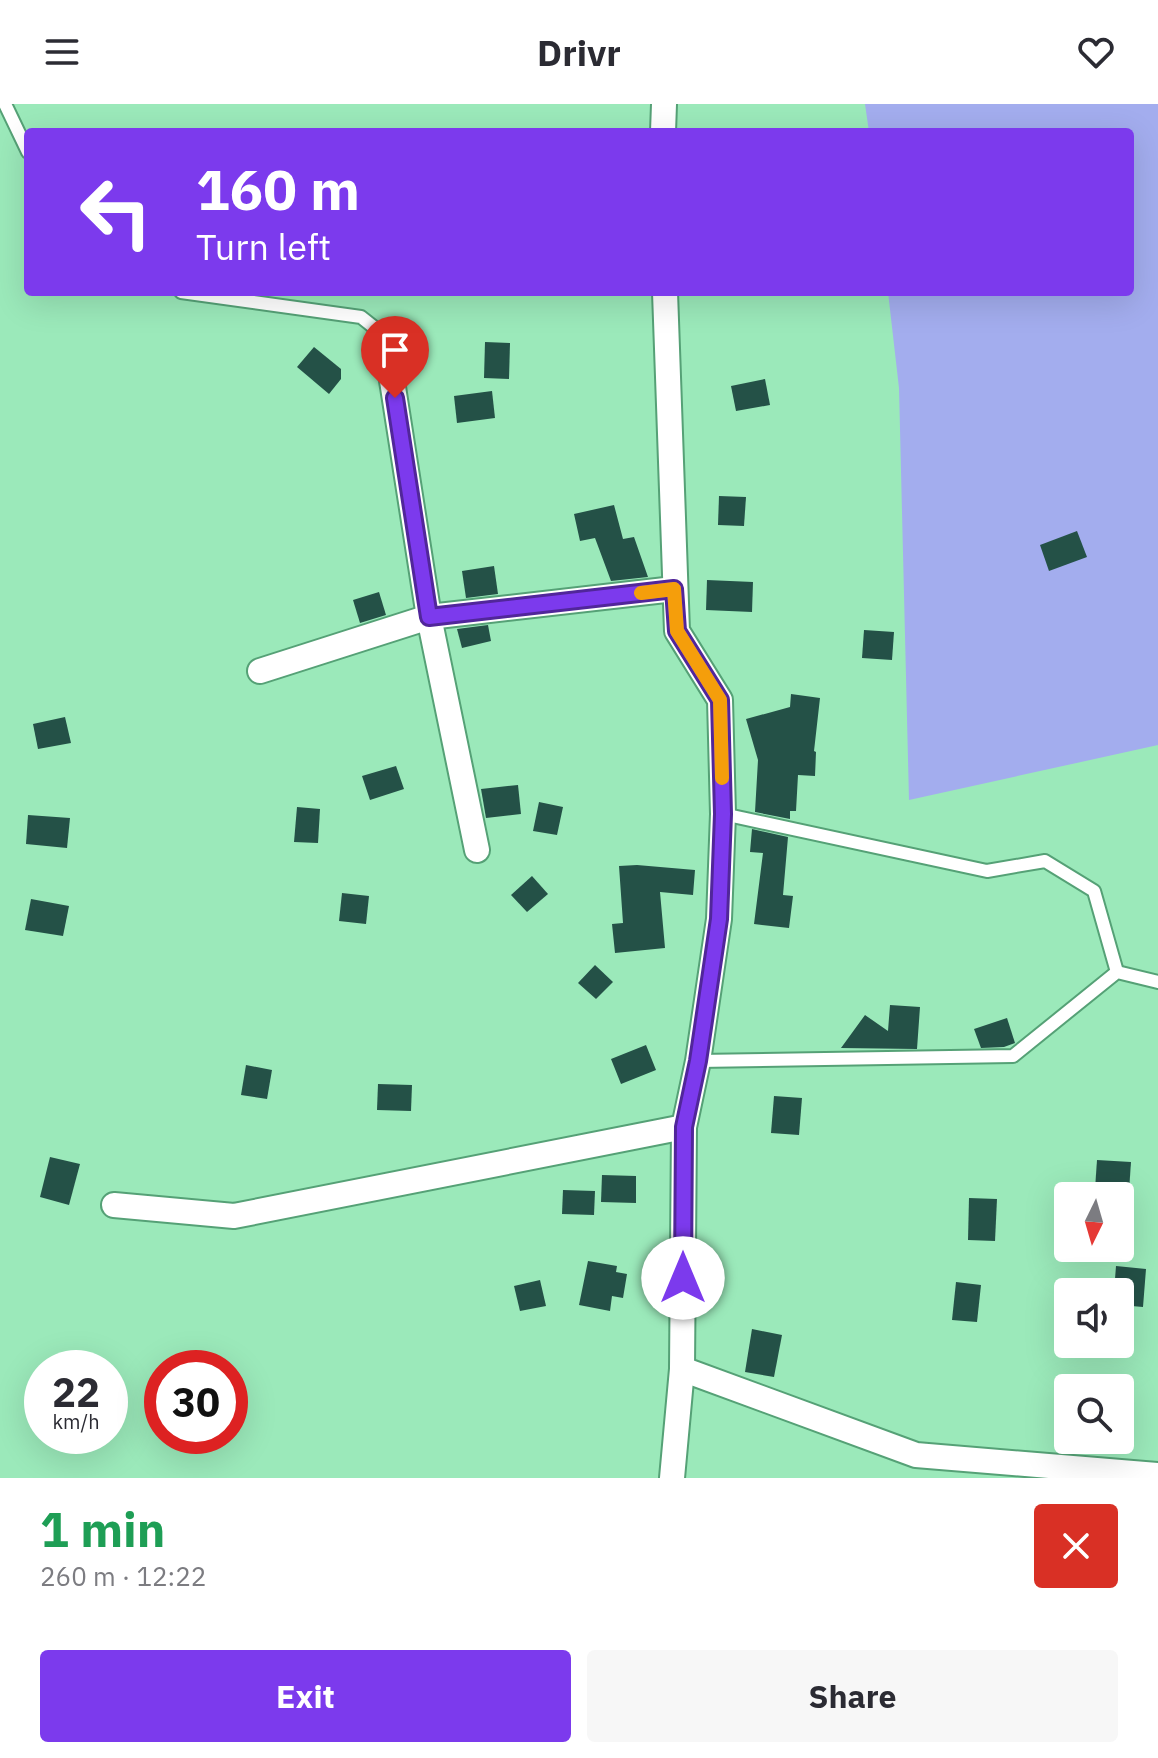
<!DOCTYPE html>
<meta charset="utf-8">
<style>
:root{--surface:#fff;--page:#f7f7f7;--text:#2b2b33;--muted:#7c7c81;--accent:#7c3aed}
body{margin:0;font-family:"IBM Plex Sans",sans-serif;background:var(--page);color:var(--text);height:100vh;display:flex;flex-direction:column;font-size:30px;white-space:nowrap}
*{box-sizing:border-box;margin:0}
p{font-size:26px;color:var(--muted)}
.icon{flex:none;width:44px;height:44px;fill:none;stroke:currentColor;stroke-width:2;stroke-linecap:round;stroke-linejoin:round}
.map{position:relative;height:1374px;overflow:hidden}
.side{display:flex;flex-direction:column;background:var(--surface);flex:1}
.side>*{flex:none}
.banner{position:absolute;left:24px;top:24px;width:1110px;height:168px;border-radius:8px;box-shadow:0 8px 32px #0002;background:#7c3aed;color:#fff;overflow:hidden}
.needle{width:52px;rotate:185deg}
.tools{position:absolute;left:1054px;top:1078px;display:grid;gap:16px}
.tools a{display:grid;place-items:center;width:80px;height:80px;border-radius:8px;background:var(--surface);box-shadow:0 8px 32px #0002;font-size:40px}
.speed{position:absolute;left:24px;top:1246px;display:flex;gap:16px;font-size:40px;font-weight:700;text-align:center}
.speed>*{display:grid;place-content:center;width:104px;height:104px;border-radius:50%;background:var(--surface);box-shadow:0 8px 32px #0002;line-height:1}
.speed small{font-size:20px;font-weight:400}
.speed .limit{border:12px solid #d22;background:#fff;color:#111}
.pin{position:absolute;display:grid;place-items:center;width:68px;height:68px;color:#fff;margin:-82px -34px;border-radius:50% 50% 50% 0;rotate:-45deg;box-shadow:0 0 8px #0007}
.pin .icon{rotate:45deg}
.me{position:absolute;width:88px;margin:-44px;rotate:0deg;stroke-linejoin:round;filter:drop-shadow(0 0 6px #0008)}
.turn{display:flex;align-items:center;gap:28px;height:168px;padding:0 40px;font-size:36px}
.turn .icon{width:104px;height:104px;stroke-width:2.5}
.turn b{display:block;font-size:56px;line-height:68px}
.round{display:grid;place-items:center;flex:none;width:84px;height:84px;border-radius:8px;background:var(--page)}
.head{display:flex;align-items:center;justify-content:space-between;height:136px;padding:0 40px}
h1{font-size:48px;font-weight:800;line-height:60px;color:#1e9e55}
.cta{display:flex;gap:16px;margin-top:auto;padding:16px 40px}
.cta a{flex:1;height:92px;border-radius:8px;background:var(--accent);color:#fff;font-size:32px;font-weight:800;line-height:92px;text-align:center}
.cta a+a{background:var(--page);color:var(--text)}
header{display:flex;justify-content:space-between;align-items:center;height:104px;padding:0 40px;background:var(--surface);font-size:36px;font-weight:800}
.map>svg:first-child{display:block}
.green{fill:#a3adee}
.building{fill:#245147}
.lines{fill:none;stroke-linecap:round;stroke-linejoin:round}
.lane-casing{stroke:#55a176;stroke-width:16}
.street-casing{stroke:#55a176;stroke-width:28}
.lane{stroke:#fff;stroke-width:12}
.street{stroke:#fff;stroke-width:24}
.route-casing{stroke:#51269a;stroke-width:20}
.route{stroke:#7c3aed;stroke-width:14}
.slow{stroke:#f59e0b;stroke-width:14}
</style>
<header><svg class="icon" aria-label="menu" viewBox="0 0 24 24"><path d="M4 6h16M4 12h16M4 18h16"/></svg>Drivr<svg class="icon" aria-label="heart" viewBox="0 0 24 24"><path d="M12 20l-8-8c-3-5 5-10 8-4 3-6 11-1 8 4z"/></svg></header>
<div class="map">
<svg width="1158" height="1374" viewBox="0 0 1158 1374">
<rect width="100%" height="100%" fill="#9be9ba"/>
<path class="green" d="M865 0H1158V641L909 696 899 284 888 188H1130V28H869Z"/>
<g class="building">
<path d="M485 238 510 239 509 275 484 274Z"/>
<path d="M314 243 341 265V275L329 290 297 263Z"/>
<path d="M765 275 770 301 736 307 731 282Z"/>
<path d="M492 287 495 314 457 319 454 292Z"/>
<path d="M719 392 746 393 744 422 718 421Z"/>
<path d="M614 401 623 435 634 433 648 473 611 477 595 434 580 437 574 410Z"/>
<path d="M1077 427 1087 453 1049 467 1040 441Z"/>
<path d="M494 462 498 490 466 494 462 467Z"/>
<path d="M707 476 753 478 752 508 706 506Z"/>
<path d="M379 488 386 511 360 519 353 496Z"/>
<path d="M488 521 491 537 462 544 457 525Z"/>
<path d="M864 526 894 528 892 556 862 554Z"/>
<path d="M791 590 820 594 814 647 816 648 815 672 798 671 796 707H790V715L755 708 758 656 746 615 790 603Z"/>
<path d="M65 613 71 639 38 645 33 620Z"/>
<path d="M396 662 404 685 370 696 362 672Z"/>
<path d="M518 681 521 710 486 714 481 685Z"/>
<path d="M539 698 563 703 557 731 533 727Z"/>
<path d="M297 703 320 705 318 739 294 738Z"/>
<path d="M28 711 70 714 67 744 26 740Z"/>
<path d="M752 725 788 733 783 791 793 792 789 824 754 820 763 749 750 748Z"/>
<path d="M637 761 695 766 693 791 660 788 665 844 615 849 612 820 623 819 619 762Z"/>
<path d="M532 772 548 790 527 808 511 791Z"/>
<path d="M342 789 369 792 366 820 339 817Z"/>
<path d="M31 795 69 802 63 832 25 826Z"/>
<path d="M595 861 613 878 596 895 578 879Z"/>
<path d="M890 901 920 903 917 945 841 944 865 911 888 927Z"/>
<path d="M1007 914 1015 939 1004 943 981 944 974 925Z"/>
<path d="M646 941 656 966 621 980 611 955Z"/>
<path d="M246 961 272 966 267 995 241 991Z"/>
<path d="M378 980 412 981 411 1007 377 1006Z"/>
<path d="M774 992 802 994 799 1031 771 1029Z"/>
<path d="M50 1053 80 1060 69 1101 40 1093Z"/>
<path d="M1097 1056 1131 1058 1129 1087 1095 1085Z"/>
<path d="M602 1071 636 1072V1099L601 1098Z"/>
<path d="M563 1086 595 1087 594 1111 562 1110Z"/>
<path d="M969 1094 997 1095 995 1137 968 1136Z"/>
<path d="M588 1157 617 1162 616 1168 627 1170 623 1194 612 1192 610 1207 579 1201Z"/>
<path d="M1116 1162 1146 1165 1143 1203 1120 1201V1188H1114Z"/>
<path d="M540 1176 546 1202 520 1207 514 1182Z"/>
<path d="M956 1178 981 1181 977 1218 952 1216Z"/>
<path d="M752 1225 782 1231 774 1273 745 1268Z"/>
</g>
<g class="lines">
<defs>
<g id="lane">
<path d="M5 0 28 48"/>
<path d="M181 188 361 213 385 232"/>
<path d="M723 710 987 767 1045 757 1094 787 1117 868"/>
<path d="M698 957 1013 952 1117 868 1158 878"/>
</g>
<g id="street">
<path d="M663 28 664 0"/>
<path d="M665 188 677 527 720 596 723 710 719 815 698 957 684 1023 682 1265 672 1374"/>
<path d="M385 232 429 513 477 746"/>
<path d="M260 567 429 513 674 485"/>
<path d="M114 1101 234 1112 684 1023"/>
<path d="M682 1265 916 1351 1158 1371"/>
</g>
</defs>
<use href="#lane" class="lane-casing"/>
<use href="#street" class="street-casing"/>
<use href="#lane" class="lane"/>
<use href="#street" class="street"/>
</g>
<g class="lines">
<defs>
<path id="route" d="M395 294 429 513 674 485 677 527 720 596 723 710 719 815 698 957 684 1023 683 1174"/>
</defs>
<use href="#route" class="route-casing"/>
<use href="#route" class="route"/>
<path class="slow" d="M641 489 674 485 677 527 720 596 722 674"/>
</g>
</svg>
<div class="tools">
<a><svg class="needle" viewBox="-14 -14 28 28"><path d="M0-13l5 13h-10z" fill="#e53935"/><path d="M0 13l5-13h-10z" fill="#7c7c81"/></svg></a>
<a><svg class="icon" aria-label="sound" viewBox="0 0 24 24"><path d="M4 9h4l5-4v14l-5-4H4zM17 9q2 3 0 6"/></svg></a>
<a><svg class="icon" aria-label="search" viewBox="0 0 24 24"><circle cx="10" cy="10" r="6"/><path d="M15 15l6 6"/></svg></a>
</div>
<div class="speed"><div>22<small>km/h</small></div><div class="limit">30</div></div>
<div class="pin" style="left:395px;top:294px;background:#d93025"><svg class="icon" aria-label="arrive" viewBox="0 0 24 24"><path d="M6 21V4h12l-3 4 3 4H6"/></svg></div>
<svg class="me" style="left:683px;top:1174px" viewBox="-20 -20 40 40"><circle r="19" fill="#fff"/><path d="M0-13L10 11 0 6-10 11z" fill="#7c3aed"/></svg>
<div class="banner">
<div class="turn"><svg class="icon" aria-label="left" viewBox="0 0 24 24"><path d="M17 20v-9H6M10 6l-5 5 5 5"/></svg><div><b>160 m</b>Turn left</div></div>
</div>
</div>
<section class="side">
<div class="head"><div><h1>1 min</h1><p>260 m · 12:22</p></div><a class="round" style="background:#d93025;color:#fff"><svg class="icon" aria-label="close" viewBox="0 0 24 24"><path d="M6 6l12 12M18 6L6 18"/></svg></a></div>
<div class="cta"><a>Exit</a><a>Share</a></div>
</section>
